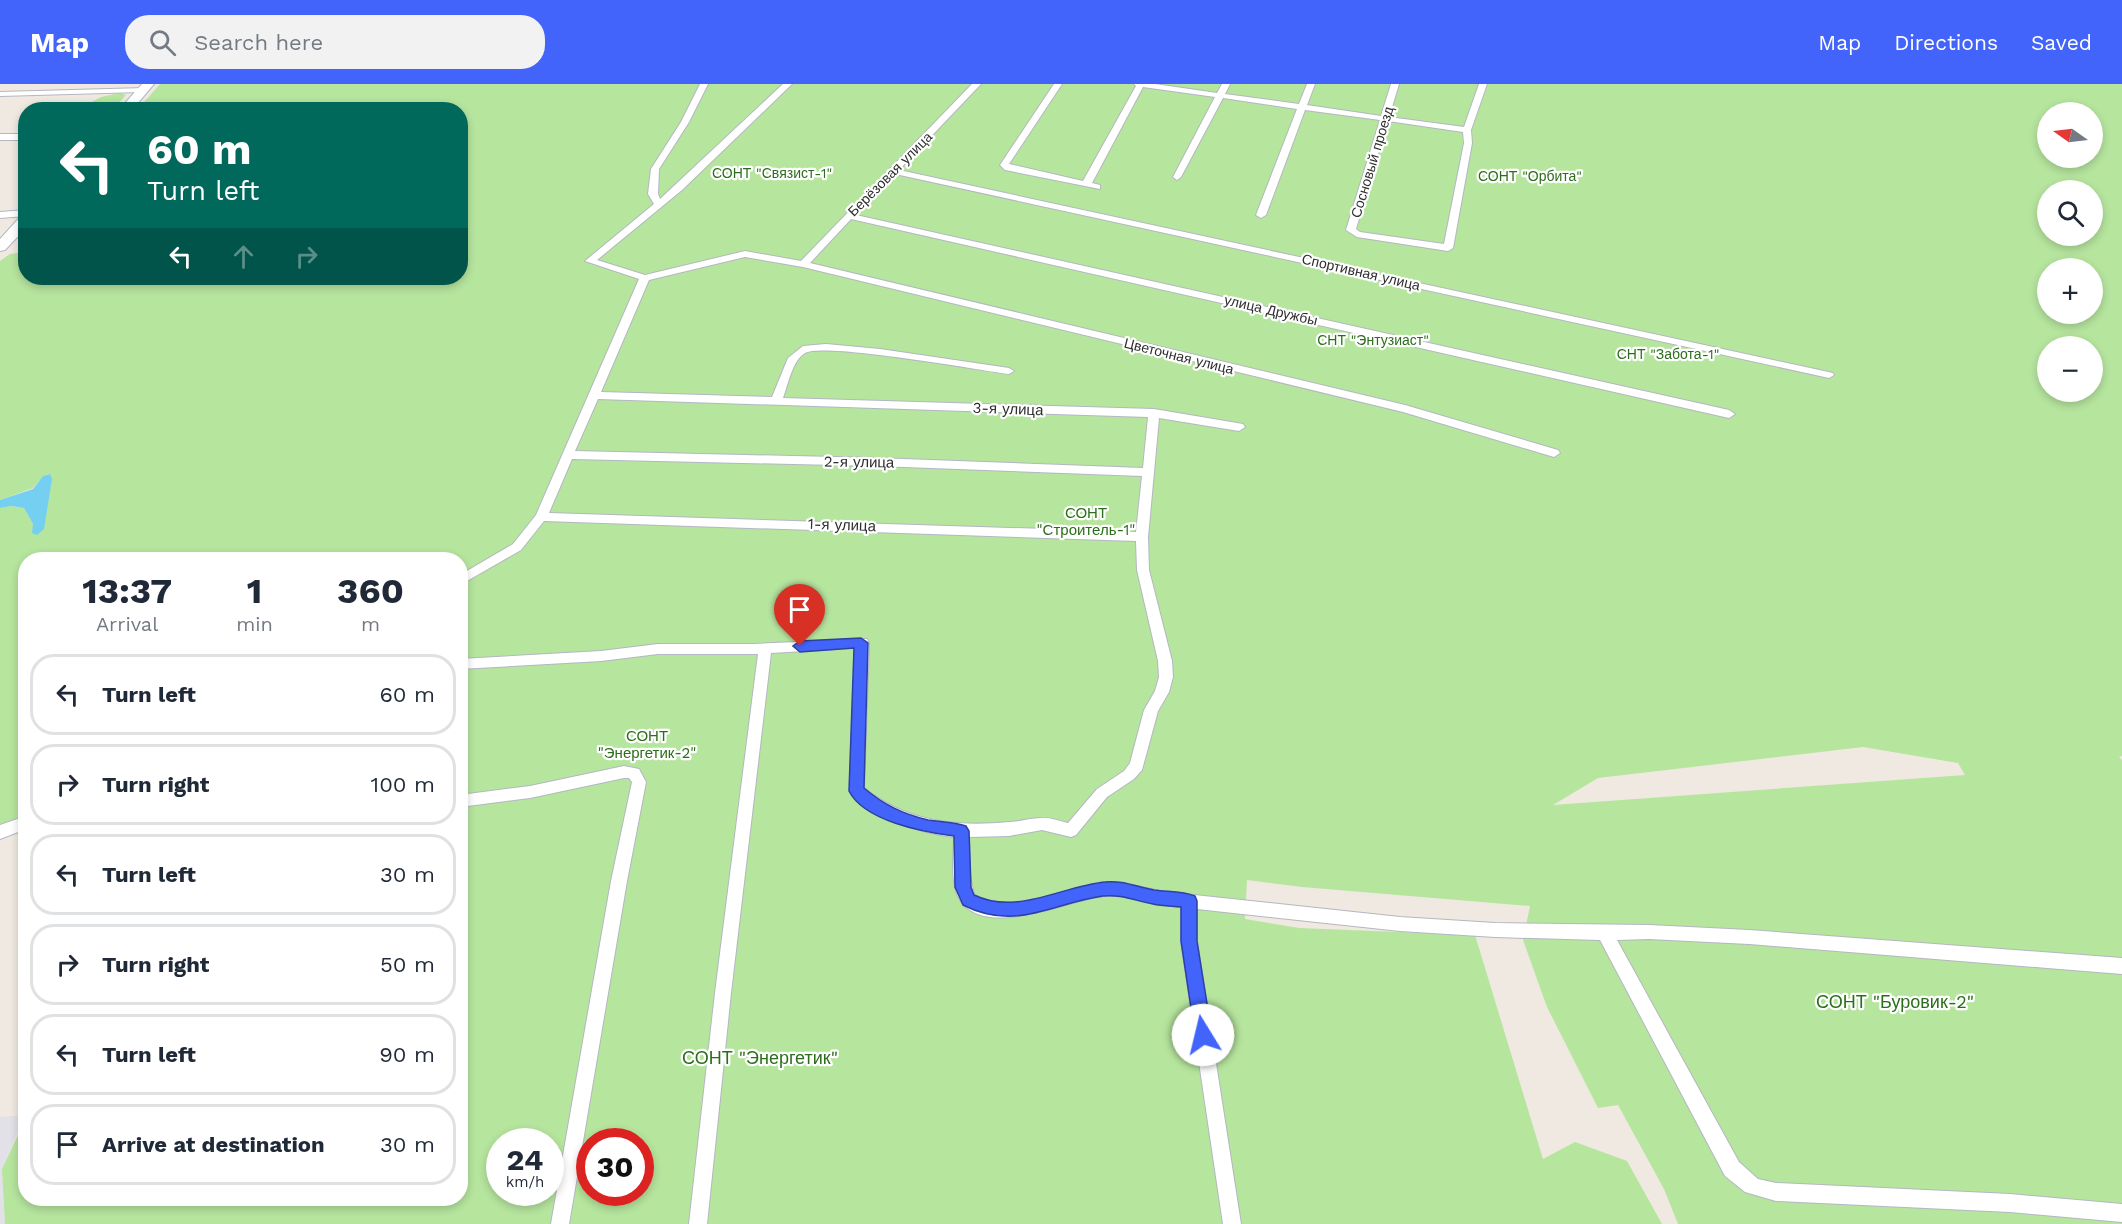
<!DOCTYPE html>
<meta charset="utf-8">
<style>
:root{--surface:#fff;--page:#f2f2f3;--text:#1f2937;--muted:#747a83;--line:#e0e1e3;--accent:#4264fb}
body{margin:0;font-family:"Work Sans",sans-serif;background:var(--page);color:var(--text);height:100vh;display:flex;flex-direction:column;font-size:22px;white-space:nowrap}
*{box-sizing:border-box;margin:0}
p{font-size:20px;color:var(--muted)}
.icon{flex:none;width:33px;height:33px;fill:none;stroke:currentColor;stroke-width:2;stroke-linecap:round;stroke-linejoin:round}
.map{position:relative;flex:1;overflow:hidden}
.panel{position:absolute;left:18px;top:468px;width:450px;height:654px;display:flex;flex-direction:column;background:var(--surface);border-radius:24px;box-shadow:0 3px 9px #0003}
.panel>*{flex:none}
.guide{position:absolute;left:18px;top:18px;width:450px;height:183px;border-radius:24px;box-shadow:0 3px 9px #0003;background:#00695c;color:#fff;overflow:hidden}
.needle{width:39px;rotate:284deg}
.tools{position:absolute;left:2037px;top:18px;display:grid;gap:12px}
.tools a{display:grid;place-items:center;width:66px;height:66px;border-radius:50%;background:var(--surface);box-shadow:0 3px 9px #0003;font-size:30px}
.speed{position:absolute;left:486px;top:1044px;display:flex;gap:12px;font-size:30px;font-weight:700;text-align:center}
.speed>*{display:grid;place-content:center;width:78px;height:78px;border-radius:50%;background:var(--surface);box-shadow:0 3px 9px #0003;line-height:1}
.speed small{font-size:15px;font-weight:400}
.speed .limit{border:9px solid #d22;background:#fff;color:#111}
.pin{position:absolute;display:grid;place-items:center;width:51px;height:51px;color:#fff;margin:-62px -26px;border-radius:50% 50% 50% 0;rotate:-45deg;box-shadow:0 0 6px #0007}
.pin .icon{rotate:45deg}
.me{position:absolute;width:66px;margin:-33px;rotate:351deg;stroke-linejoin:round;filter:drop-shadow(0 0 4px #0008)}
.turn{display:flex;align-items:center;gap:21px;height:126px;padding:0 30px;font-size:27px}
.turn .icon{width:78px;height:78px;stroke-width:2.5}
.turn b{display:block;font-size:42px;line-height:51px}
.lanes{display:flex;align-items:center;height:57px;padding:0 30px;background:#0003;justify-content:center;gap:30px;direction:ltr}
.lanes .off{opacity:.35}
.eta{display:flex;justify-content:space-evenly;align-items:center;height:102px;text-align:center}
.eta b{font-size:36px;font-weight:700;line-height:42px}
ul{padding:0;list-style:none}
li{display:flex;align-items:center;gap:18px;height:81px;margin:0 12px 9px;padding:0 18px;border:3px solid var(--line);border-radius:24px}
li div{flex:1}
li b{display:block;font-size:22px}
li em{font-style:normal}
header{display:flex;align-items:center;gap:36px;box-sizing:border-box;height:84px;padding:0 30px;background:var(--accent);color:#fff}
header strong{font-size:28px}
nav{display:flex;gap:33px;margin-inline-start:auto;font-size:21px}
.search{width:420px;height:54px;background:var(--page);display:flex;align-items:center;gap:15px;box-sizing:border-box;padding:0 21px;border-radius:24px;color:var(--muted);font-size:22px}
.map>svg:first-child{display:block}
.industrial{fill:#e3e1e8}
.green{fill:#b6e59e;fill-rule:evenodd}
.water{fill:#75cff0}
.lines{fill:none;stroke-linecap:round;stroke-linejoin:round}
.street-casing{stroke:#b4b7c1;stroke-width:2}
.secondary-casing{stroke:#b4b7c1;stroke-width:2}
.street{fill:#fff;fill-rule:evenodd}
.secondary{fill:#fff;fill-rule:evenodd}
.route{fill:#4264fb;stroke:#2b41a3;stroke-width:1.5}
.labels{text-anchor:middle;stroke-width:4.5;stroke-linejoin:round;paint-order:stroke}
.far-street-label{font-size:14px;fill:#2e2e2e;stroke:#fff}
.far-park-label{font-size:14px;fill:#2c6e1b;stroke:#fff}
.street-label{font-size:15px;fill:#2e2e2e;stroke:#fff}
.park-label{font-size:15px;fill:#2c6e1b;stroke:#fff}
.near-park-label{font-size:18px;fill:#2c6e1b;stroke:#fff}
</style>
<header>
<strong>Map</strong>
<div class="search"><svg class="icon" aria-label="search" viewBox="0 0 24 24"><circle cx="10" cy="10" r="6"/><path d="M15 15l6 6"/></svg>Search here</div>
<nav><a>Map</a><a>Directions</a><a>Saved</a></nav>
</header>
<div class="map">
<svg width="2122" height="1140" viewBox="0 0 2122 1140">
<rect width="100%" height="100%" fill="#efe9e1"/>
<path class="industrial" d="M25 1031 2 1085 5 1140H0V1033Z"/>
<g class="green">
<path d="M160 0H2122V672L2119 673 2122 676V1140H1678L1664 1105 1618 1021 1598 1024 1547 923 1523 856 1530 822 1302 803 1247 796 1245 835 1299 844 1475 851 1543 1075 1575 1058 1627 1077 1662 1140H5L2 1085 25 1036 26 1114H460V476H26L25 733 0 742V424L11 422 24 424 33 440 49 390 43 392 33 404 0 416V177L10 170 25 168 26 194H460L461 147 468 140H461L460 26 138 25ZM2048 28H2092V74H2048ZM2048 106H2092V152H2048ZM2048 184H2092V230H2048ZM2048 262H2092V308H2048ZM1863 663 1958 679 1965 691 1553 721 1598 694ZM500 1058H550V1108H500ZM590 1058H640V1108H590Z"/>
<path d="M120 9 126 11 113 25H79L101 13Z"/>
</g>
<path class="water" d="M50 390 52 395 44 445 37 451 32 449 33 440 24 424 11 422 0 424V416L33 405 43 392Z"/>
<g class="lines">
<defs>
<g id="street">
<path d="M700 0H708L689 38 659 85 658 110 660 115 783 0H792L682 106 597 176 645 191 745 167 801 177 972 0H981L899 86 1833 289 1834 291 1829 294 895 90 856 131 1729 326 1735 330 1729 334 851 135 810 179 1405 321 1558 366 1560 369 1554 373 1403 328 803 183 745 173 649 196 601 308 772 313 788 274 803 262 826 260 880 265 1009 284 1014 287 1009 290C978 286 823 258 805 269 792 277 788 301 783 314L1154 325 1243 340 1245 343 1239 347 1159 334 1148 453 1149 486 1172 577 1173 593 1169 608 1158 627 1142 686 1134 695 1107 713 1076 751 1071 753 1042 746 1009 752 969 753 970 793 974 810C1006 832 1067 805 1103 798L1122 799 1166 808 1400 833 1495 839 1649 841 1749 846 2122 874V890L1749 860 1649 855 1617 856 1739 1078 1758 1095 1776 1099 2010 1110 2122 1120V1138L2010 1128 1776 1117 1745 1108 1725 1092 1600 856 1495 853 1400 847 1197 825V857L1241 1140H1223L1181 857V823C1158 821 1126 810 1104 812 1068 816 992 853 963 820 949 805 954 772 954 753 926 750 863 733 850 707L855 564 771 569 731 909 707 1140H689L715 909 758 570H658L601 577 460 585V575L601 567 658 560H753L867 555 869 559 864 704C907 738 956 743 1009 738 1019 738 1030 734 1041 734 1049 733 1059 737 1068 739L1097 705 1124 687 1130 679 1144 626 1155 607 1159 593 1158 577 1137 486 1136 457 544 437 521 466 460 501V491L513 460 536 431 639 195 585 177 654 120 648 110 651 85 681 38ZM598 315 1148 333 1143 384 877 374 575 367ZM572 375 877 382 1142 392 1136 448 549 429Z"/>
<path d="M1054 0H1062L1009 80 1083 97 1136 2 1134 0H1155L1217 9 1222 0H1230L1225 10 1299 20 1307 0H1315L1307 21 1381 32 1391 0H1399L1389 33 1464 43 1479 0H1487L1471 46 1472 59 1453 164 1448 167 1357 153 1346 146 1380 36 1305 26 1266 131 1261 134 1256 131 1297 25 1223 14 1181 93 1177 96 1173 93 1215 13 1143 3 1092 99 1100 101V105L1005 86 1000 81ZM1388 37 1463 48 1464 59 1444 160 1360 148 1356 145Z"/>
<path d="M145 4V8H142L0 12V8Z"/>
<rect x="0" y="50" width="26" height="6"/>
<path d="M26 126V132L0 134V128Z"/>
<path d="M624 682 639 685 646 698 627 797 569 1140H551L611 797 632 698 629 694H624L530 714 460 723V711L530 702Z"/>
<path d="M26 732V745L0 755V741Z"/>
</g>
<g id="secondary">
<path d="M142 0H154L132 26H119Z"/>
<path d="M26 131V144L5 166 0 167V155L21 132Z"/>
</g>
</defs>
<use href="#street" class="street-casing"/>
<use href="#secondary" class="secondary-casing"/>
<use href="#street" class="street"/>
<use href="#secondary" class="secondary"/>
</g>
<path class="route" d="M861 554 868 559 864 704C884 721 903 730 928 736 941 738 954 738 966 742L969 747 971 803 974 811C1017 832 1062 802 1105 798 1122 796 1137 803 1154 806 1168 808 1182 807 1195 812L1197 817V857L1212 951 1209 957 1203 960 1197 957 1195 951 1181 857V823C1172 822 1162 822 1153 820 1136 817 1121 810 1103 812 1052 819 1016 848 963 821L955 803 954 752C923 748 864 737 849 707L854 564 800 568 793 562 800 557Z"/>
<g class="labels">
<g class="far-street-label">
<text transform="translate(1372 78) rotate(-73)" y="5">Сосновый проезд</text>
<text transform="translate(890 90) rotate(-45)" y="5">Берёзовая улица</text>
<text transform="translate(1361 188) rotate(13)" y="5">Спортивная улица</text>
<text transform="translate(1271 226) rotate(13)" y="5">улица Дружбы</text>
<text transform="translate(1179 272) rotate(14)" y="5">Цветочная улица</text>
</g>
<g class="far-park-label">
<text x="772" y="94">СОНТ "Связист-1"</text>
<text x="1530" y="97">СОНТ "Орбита"</text>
<text x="1373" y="261">СНТ "Энтузиаст"</text>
<text x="1668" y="275">СНТ "Забота-1"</text>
</g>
<g class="street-label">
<text transform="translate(1008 325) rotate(2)" y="5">3-я улица</text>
<text transform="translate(859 378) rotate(1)" y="5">2-я улица</text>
<text transform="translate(842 441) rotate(2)" y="5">1-я улица</text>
</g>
<g class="park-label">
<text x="1086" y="434">СОНТ<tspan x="1086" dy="17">"Строитель-1"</tspan></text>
<text x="647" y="657">СОНТ<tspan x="647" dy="17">"Энергетик-2"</tspan></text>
</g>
<g class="near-park-label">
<text x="1895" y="924">СОНТ "Буровик-2"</text>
<text x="760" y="980">СОНТ "Энергетик"</text>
</g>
</g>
</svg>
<div class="tools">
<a><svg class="needle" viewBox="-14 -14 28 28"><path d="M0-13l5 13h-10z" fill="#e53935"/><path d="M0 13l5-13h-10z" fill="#747a83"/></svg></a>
<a><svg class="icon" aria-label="search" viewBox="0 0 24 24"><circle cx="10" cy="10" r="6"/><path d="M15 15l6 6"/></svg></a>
<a>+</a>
<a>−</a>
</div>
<div class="speed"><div>24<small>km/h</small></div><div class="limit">30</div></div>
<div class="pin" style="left:800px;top:562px;background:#d93025"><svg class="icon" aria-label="arrive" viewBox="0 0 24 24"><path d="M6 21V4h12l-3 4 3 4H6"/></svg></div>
<svg class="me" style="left:1203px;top:951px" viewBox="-20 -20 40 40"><circle r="19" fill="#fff"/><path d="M0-13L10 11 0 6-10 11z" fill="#4264fb"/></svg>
<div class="guide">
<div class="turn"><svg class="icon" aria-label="left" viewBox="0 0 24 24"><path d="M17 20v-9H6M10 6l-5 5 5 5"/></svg><div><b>60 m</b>Turn left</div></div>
<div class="lanes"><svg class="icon" aria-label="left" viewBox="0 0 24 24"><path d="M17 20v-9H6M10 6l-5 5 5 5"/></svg><svg class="icon off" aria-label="ahead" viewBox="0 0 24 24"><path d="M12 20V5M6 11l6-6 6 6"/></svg><svg class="icon off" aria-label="right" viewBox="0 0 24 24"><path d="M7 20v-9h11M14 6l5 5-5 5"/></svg></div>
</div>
<section class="panel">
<div class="eta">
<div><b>13:37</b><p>Arrival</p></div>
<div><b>1</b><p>min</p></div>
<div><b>360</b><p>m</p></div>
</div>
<ul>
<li><svg class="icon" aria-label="left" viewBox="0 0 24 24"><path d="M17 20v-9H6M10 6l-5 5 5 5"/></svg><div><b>Turn left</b></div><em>60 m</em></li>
<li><svg class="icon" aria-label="right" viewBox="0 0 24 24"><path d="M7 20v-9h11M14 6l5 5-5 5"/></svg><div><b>Turn right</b></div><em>100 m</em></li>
<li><svg class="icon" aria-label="left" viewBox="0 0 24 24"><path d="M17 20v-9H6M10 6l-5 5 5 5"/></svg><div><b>Turn left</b></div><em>30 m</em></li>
<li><svg class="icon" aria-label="right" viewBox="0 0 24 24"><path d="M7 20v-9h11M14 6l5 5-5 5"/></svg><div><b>Turn right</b></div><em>50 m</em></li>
<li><svg class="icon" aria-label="left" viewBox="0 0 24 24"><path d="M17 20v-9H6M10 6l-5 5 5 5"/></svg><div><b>Turn left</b></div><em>90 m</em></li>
<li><svg class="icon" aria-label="arrive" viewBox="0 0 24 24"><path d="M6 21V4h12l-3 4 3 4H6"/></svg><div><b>Arrive at destination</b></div><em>30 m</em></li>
</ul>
</section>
</div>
